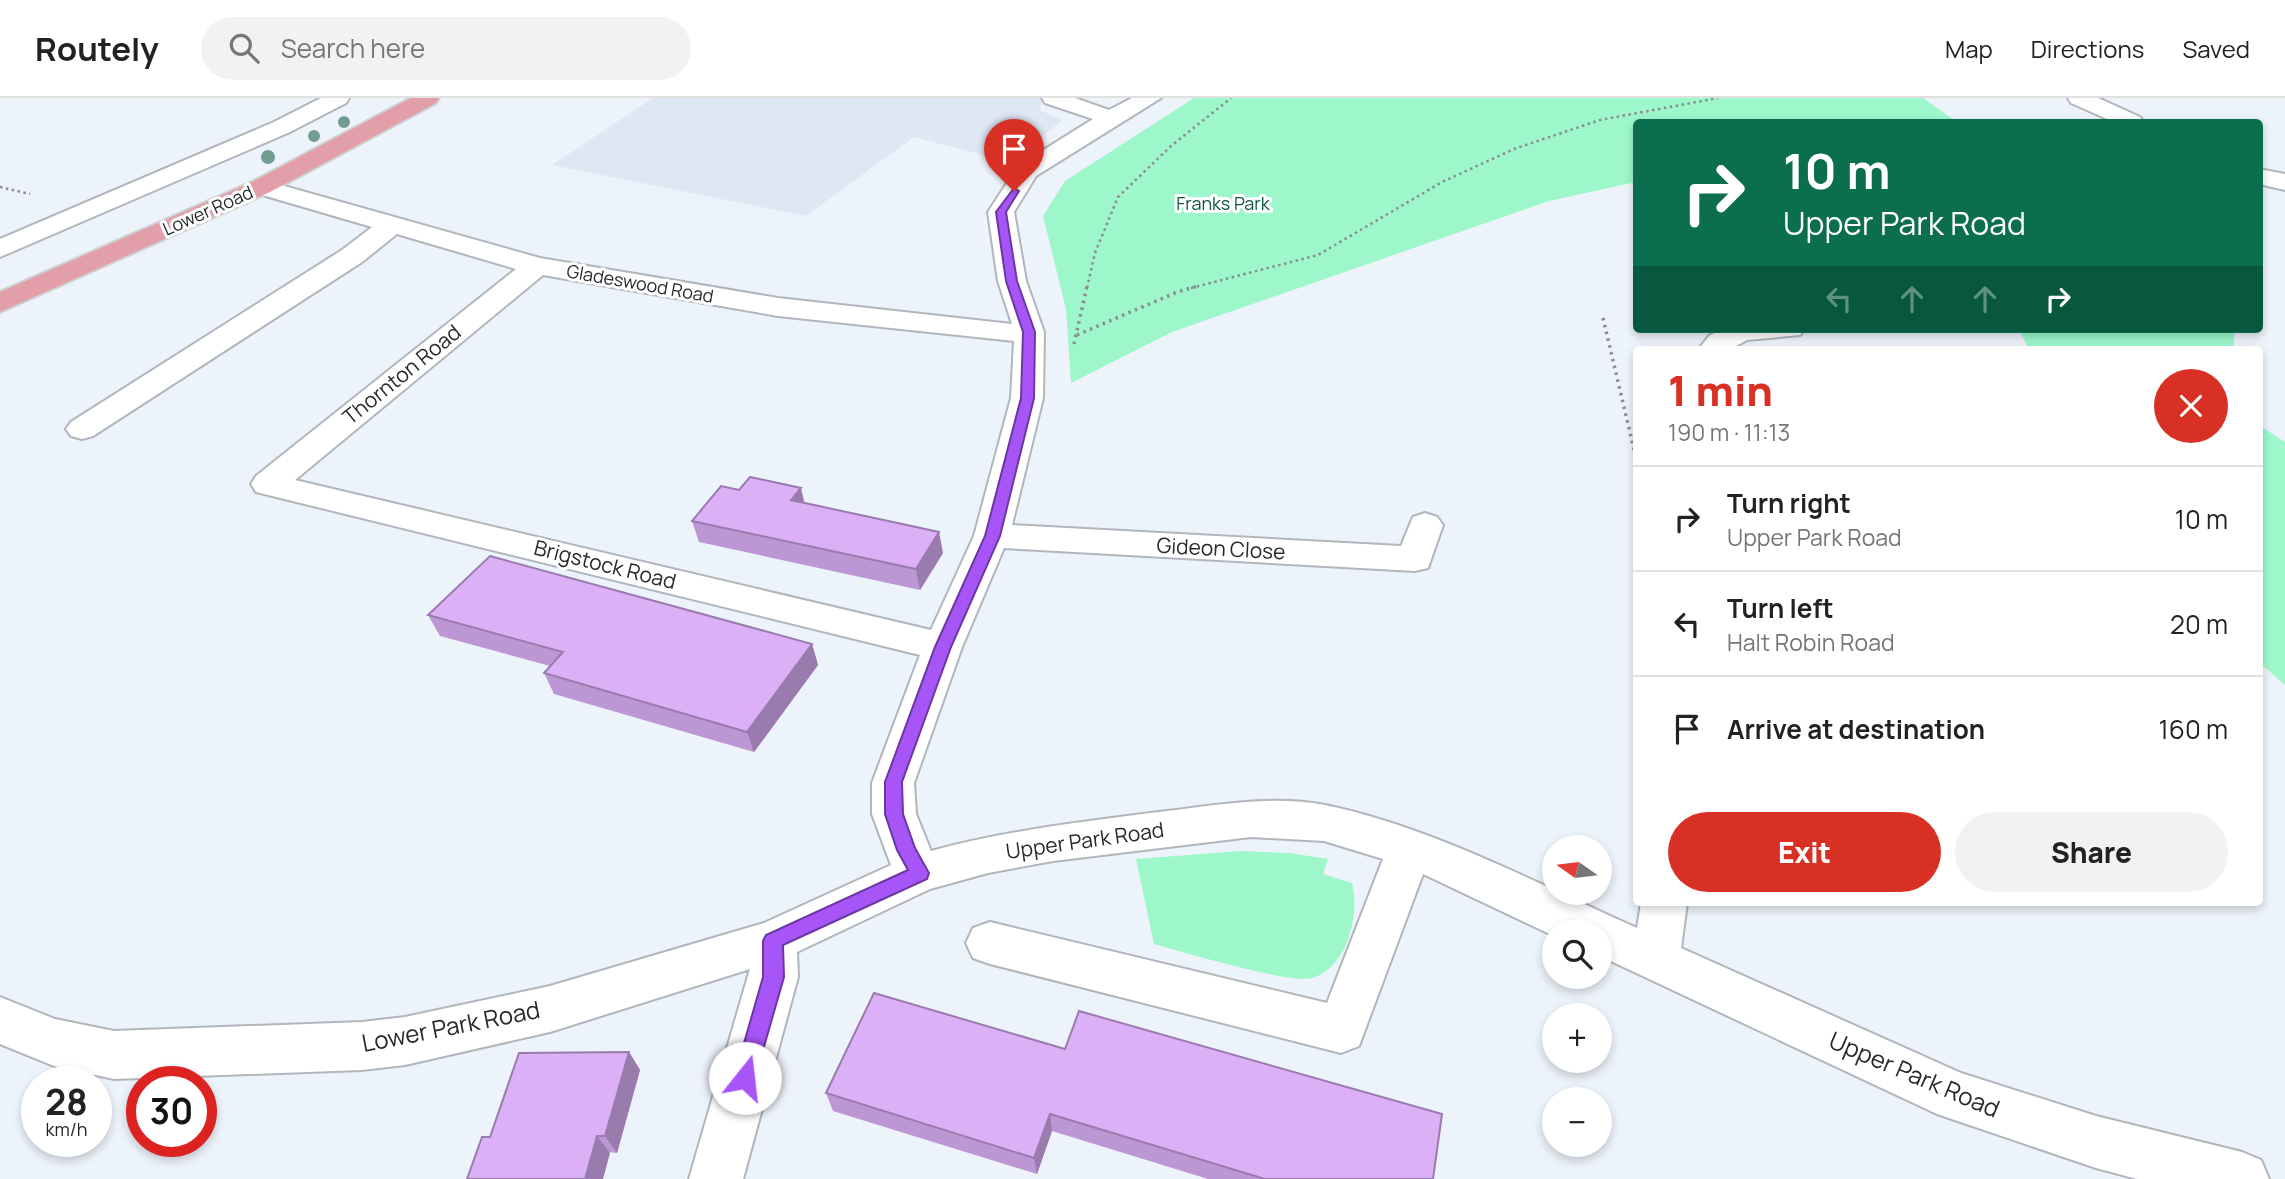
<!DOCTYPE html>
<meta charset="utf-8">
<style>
:root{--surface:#fff;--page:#f2f2f2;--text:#222;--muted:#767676;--line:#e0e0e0;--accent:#d93025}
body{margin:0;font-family:Manrope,sans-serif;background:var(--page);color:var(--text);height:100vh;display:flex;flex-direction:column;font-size:26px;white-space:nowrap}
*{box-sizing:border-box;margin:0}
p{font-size:23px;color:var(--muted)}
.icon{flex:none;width:38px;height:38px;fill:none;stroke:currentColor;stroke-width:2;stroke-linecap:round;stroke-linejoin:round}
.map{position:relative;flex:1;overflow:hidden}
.details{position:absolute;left:1633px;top:248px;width:630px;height:560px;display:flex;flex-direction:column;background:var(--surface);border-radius:7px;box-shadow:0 4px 10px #0003}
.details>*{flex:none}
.hud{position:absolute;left:1633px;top:21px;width:630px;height:214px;border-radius:7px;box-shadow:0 4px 10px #0003;background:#0b6e4f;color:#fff;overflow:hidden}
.needle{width:46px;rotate:284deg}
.tools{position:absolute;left:1542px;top:737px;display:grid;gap:14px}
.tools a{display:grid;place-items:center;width:70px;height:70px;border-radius:50%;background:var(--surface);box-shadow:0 4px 10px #0003;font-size:35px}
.speed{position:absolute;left:21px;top:968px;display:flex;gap:14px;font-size:35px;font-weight:700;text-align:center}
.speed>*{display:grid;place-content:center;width:91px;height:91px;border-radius:50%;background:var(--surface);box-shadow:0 4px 10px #0003;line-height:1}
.speed small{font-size:18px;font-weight:400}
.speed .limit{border:10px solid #d22;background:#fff;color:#111}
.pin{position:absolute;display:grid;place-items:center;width:60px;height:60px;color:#fff;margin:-72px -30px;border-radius:50% 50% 50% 0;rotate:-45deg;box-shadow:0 0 7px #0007}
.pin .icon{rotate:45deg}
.me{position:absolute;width:77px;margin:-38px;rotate:16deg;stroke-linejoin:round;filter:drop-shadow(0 0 5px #0008)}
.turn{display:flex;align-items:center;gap:24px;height:147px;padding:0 35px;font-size:32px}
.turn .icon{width:91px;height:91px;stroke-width:2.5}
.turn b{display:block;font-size:49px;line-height:60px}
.lanes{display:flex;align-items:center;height:66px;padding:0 35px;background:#0003;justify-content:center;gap:35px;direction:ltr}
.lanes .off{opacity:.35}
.round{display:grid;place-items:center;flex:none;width:74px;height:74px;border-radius:37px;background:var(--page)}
.headline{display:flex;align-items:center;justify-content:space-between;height:119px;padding:0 35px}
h1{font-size:42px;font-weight:800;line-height:52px;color:var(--accent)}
.action{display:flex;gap:14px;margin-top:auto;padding:14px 35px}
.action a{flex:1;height:80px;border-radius:42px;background:var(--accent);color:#fff;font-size:28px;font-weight:800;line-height:80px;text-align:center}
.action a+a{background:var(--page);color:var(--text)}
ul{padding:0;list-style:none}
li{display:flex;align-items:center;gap:21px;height:105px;padding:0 35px;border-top:2px solid var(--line)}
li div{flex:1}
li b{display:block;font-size:26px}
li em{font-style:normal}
header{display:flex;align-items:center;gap:42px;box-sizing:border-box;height:98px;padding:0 35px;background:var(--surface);border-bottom:2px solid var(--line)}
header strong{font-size:33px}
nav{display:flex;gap:38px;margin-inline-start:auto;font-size:24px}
.search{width:490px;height:63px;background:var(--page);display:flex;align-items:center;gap:18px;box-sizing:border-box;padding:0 24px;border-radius:38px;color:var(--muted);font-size:26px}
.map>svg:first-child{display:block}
.built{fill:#dee8f5}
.green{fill:#9df7cb}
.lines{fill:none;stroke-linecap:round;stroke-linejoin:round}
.minor-casing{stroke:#b1b6bd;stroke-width:4}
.major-casing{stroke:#cfd0d1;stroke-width:4}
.path-far1{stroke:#898d92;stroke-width:2.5;stroke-dasharray:2.5 3.5;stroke-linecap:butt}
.path{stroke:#898d92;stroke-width:3.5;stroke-dasharray:2.5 4.5;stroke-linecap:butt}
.minor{fill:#fff;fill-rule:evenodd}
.major{fill:#e29ea9;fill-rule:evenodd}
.tree{fill:#729d91}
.wall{fill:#bc97d4}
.shaded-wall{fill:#997bad}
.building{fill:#dbb0f7;stroke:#997bad;stroke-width:2}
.route{fill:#a855f7;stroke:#6d37a1;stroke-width:2}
.labels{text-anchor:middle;stroke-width:6;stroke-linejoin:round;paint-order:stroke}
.far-park-label{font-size:18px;fill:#0e573b;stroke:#fff}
.far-street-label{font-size:18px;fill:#27292c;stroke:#fff}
.street-label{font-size:21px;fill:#27292c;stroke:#fff}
.near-street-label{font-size:24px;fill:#27292c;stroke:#fff}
</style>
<header>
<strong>Routely</strong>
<div class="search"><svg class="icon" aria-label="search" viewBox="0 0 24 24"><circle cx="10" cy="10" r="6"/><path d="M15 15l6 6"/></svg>Search here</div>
<nav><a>Map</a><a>Directions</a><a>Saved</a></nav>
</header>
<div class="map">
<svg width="2285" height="1081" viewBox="0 0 2285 1081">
<rect width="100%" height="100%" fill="#edf3fa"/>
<path class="built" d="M653 0H1045L1039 12 1063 22 1010 64 914 39 806 118 552 67Z"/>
<g class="green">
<path d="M1194 0H1923L1957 24H1636V84L1549 103 1172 234 1071 285 1066 211 1043 118 1065 83Z"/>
<path d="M2019 231H2234V252H2029Z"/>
<path d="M2259 327 2285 344V587L2259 564Z"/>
<path d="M1240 753 1289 755 1328 761 1323 776 1352 785C1356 804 1355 819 1349 838 1344 855 1331 875 1312 880 1289 886 1183 854 1154 846L1136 761Z"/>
</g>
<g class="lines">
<defs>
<g id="minor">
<path d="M321 0H349L346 5 290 34 0 159V141L274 24Z"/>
<path d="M1042 0H1075L1109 12 1132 0H1161L1036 78 1014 114 1026 183 1044 234 1043 300 1012 427 1401 448 1413 419 1425 415 1437 419 1443 427 1428 470 1415 473 1004 450 962 549 914 685 916 716 931 753C1008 732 1087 723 1167 713 1218 707 1274 697 1325 707 1432 729 1538 786 1637 830L1641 805H1687L1681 850 1961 975 2096 1018 2242 1054 2261 1062 2269 1081H2137L2096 1070 1937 1016 1600 858V833H1554V838L1423 776 1359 948 1341 955 990 866 973 860 966 845 973 830 990 824 1327 905 1383 761 1324 743 1251 739 1053 763 988 775 930 791 797 854 798 879 743 1081H689L750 871 550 934 405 967 362 972 114 981 54 968 0 946V899L55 921 114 933 362 924 405 919 550 888 764 825 891 767 872 716V685L920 557 268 397 256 394 251 386 256 378 516 171 397 136 362 164 93 338 82 341 71 338 66 331 71 324 342 152 372 129 252 94 248 89 252 84H270L540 160 778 200 1012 226 998 183 988 114 1018 68 1093 21 1045 5ZM543 177 778 218 1014 243 1011 300 974 438 931 532 295 382Z"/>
<path d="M2068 0H2098L2140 19 2144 24H2114L2071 5Z"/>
<path d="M2259 71 2285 76V92L2259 86Z"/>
<path d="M1721 231H1805L1800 237 1747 242 1729 252H1698L1709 238Z"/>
</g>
<path id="major" d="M411 0H439L436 5 270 94 0 214V194L252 84Z"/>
</defs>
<use href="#minor" class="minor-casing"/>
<use href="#major" class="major-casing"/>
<g class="path-far1">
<path d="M0 89 30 96"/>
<path d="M1087 190 1095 155 1118 99 1171 48 1231 0"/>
<path d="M1191 190 1318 157 1442 84 1514 51 1600 22 1718 0"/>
</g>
<g class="path">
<path d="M1603 220 1636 360"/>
<path d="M1077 237 1177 194 1198 188"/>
<path d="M1074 246 1087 188"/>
</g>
<use href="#minor" class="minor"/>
<use href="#major" class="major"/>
</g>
<g class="tree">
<circle cx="344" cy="24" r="6"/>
<circle cx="314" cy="38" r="6"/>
<circle cx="268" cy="59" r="7"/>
</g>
<g class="wall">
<path d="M804 405 943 455 920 492 699 444 692 423Z"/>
<path d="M428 517 812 546 818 567 754 654 554 596 544 575 550 568 440 538Z"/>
<path d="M874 895 1433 1081H1208L1052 1033 1037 1076 833 1013 826 995Z"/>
<path d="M629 954 640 972 617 1055 490 1039Z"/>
</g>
<g class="shaded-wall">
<path d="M801 390 806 411 791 402Z"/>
<path d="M939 434 943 455 920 492 916 471Z"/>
<path d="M812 546 818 567 754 654 747 634Z"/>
<path d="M629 954 640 972 617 1055 605 1038Z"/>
<path d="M1050 1016 1052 1033 1037 1076 1034 1060Z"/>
<path d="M597 1038 610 1055 603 1081H585Z"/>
</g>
<g class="building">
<path d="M750 379 801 390 791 402 939 434 916 471 692 423 721 388 739 392Z"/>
<path d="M490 458 812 546 747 634 544 575 563 554 428 517Z"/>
<path d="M874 895 1065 951 1079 913 1442 1016 1433 1081H1265L1050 1016 1034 1060 826 995Z"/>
<path d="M629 954 605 1038H597L585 1081H467L482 1039H490L519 955Z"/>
</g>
<path class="route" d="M1014 90 1019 93 1006 114 1017 183 1035 234 1034 300 1000 438 951 549 902 684 903 716 915 750 929 775 927 781 783 847 784 879 755 980 752 987 745 990 737 987 734 980 763 879V843L766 837 908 772 897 752 885 716V684L935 549 985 438 1021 300 1023 234 1006 183 996 114Z"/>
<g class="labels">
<g class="far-park-label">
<text x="1223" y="112">Franks Park</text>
</g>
<g class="far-street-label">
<text transform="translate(208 113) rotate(-24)" y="6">Lower Road</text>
<text transform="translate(640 186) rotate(10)" y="6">Gladeswood Road</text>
</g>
<g class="street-label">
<text transform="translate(402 277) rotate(-39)" y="7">Thornton Road</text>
<text transform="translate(1221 451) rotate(3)" y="7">Gideon Close</text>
<text transform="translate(605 467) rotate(14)" y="7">Brigstock Road</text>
<text transform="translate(1085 743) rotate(-8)" y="7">Upper Park Road</text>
</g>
<g class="near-street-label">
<text transform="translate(451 929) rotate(-11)" y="8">Lower Park Road</text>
<text transform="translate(1914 977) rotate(23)" y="8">Upper Park Road</text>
</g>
</g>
</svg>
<div class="tools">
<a><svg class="needle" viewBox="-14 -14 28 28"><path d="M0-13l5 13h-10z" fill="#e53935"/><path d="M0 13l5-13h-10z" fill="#767676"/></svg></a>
<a><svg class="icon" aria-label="search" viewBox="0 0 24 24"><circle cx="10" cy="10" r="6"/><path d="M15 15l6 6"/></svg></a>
<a>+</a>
<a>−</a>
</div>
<div class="speed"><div>28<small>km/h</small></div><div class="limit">30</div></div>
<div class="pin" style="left:1014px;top:93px;background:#d93025"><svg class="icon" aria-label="arrive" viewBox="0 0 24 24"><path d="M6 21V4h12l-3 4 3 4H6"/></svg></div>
<svg class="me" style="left:745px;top:980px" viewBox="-20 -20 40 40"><circle r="19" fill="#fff"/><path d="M0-13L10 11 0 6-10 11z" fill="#a855f7"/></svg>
<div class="hud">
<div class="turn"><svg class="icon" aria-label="right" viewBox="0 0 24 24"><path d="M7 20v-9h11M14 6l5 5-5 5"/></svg><div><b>10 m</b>Upper Park Road</div></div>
<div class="lanes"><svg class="icon off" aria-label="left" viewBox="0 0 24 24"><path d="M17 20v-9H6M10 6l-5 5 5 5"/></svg><svg class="icon off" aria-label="ahead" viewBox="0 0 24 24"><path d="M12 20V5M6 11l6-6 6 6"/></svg><svg class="icon off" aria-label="ahead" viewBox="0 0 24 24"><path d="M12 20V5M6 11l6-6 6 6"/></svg><svg class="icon" aria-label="right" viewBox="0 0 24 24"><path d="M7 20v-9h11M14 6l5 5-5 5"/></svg></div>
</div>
<section class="details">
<div class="headline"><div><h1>1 min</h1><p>190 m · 11:13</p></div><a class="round" style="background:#d93025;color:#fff"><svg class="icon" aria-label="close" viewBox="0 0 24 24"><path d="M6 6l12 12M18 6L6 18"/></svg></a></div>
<ul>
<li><svg class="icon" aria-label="right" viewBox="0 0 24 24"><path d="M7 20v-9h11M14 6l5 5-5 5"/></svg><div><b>Turn right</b><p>Upper Park Road</p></div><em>10 m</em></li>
<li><svg class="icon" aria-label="left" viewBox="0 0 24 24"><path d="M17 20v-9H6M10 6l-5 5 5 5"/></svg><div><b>Turn left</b><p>Halt Robin Road</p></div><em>20 m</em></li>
<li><svg class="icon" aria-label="arrive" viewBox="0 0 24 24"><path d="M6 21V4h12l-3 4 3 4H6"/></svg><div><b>Arrive at destination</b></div><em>160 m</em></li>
</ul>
<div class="action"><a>Exit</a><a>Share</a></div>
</section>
</div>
